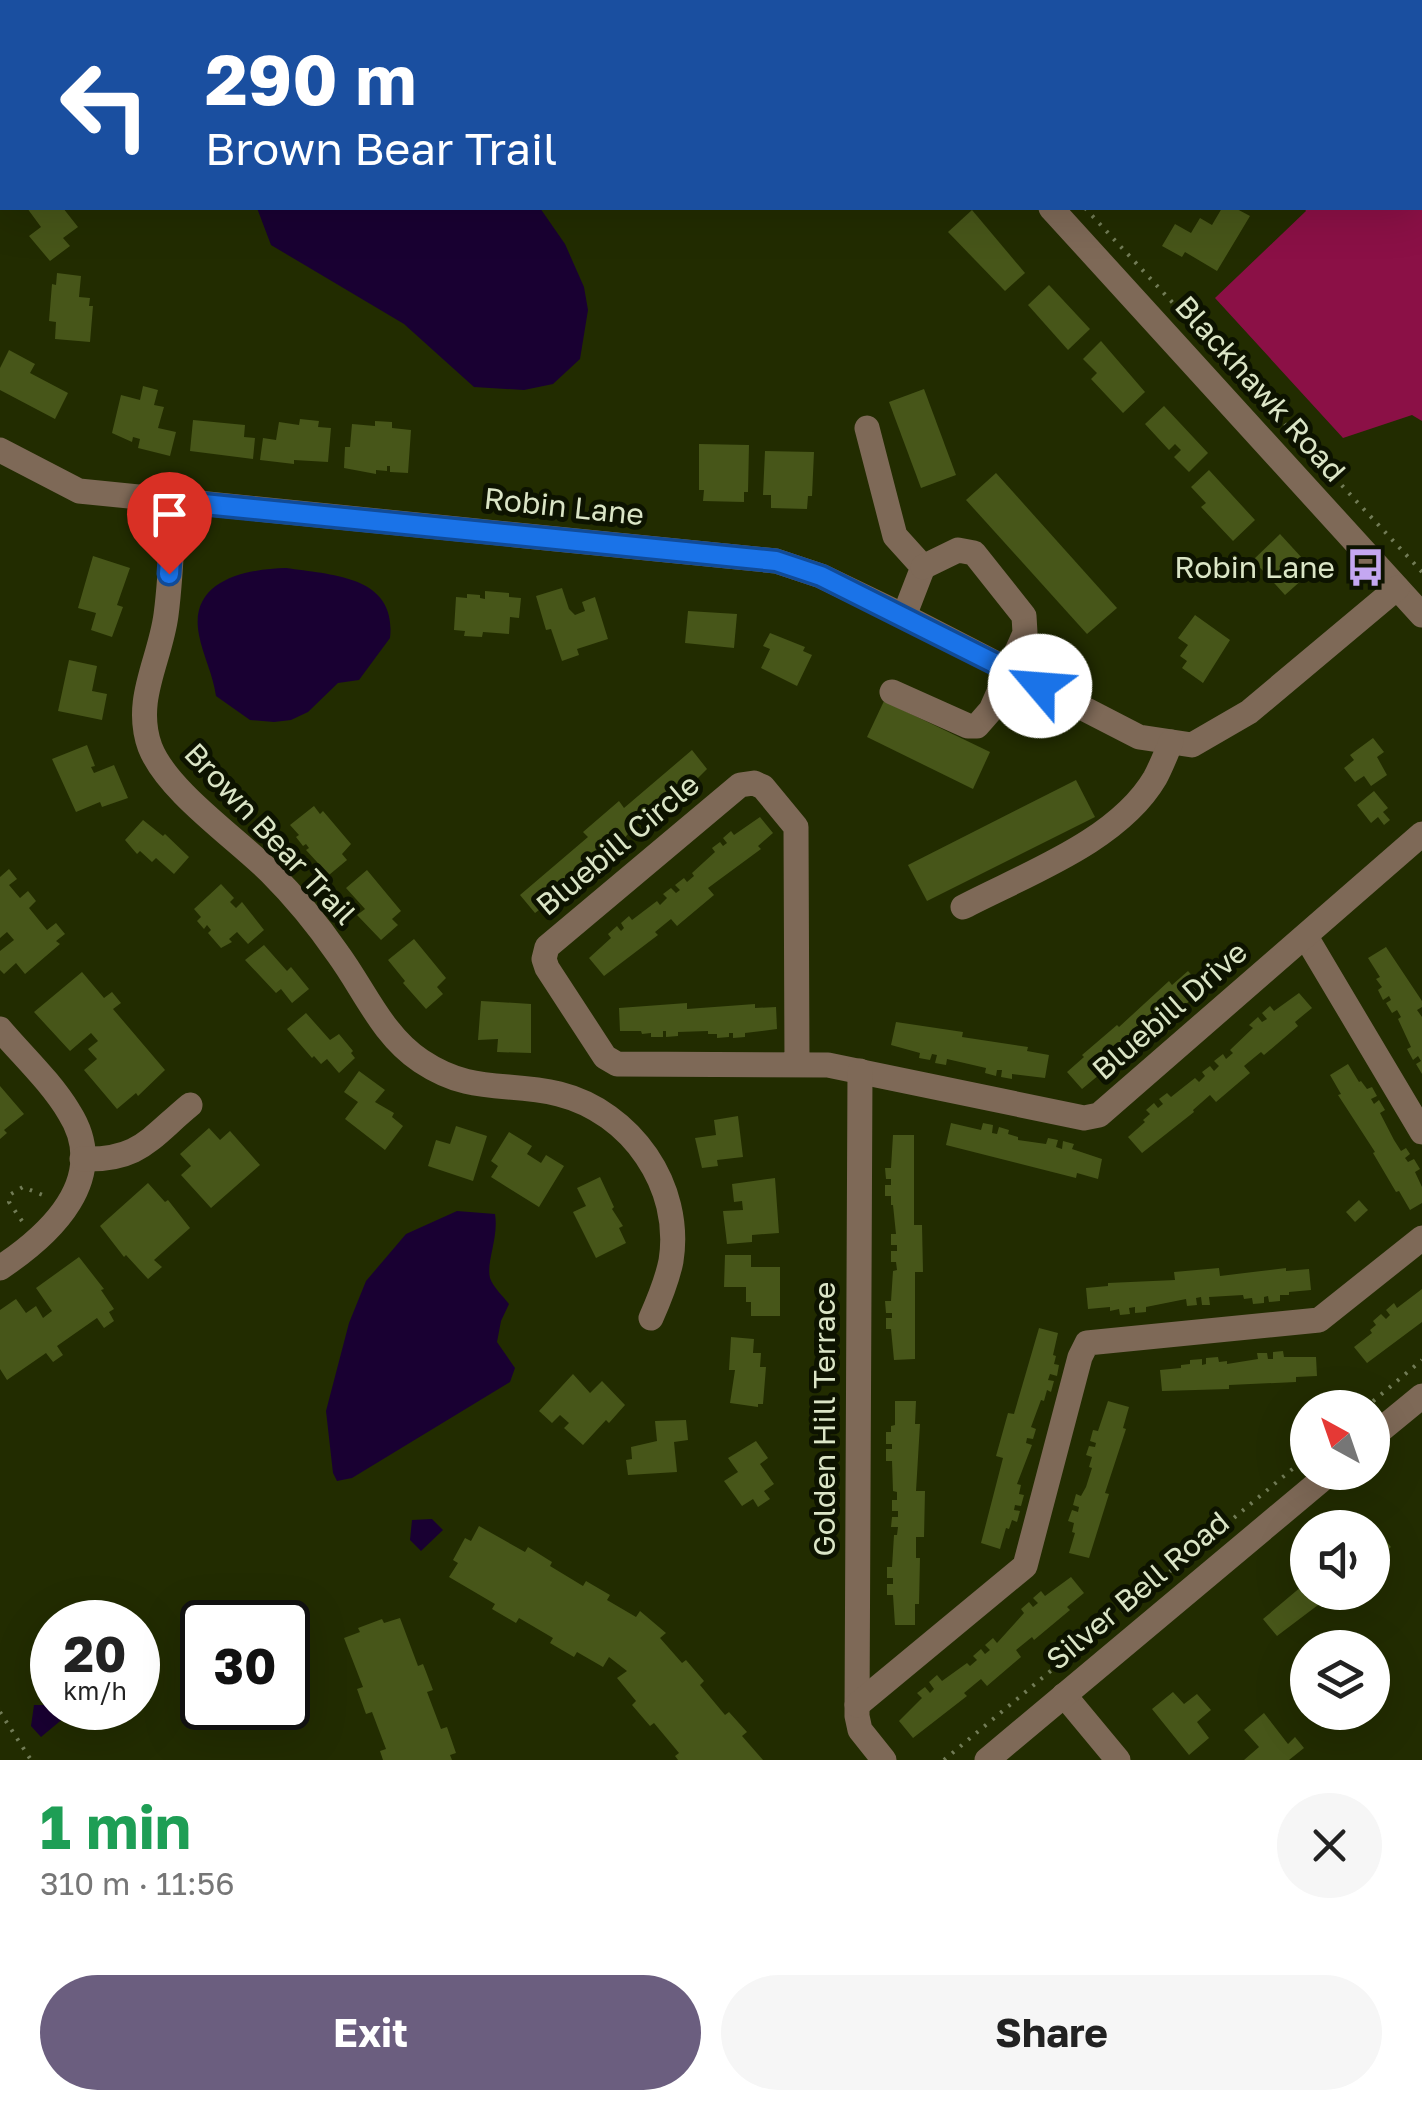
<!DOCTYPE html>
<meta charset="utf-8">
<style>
:root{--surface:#fff;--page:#f6f6f6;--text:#222;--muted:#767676;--accent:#6b5e7f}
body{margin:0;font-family:"Golos Text",sans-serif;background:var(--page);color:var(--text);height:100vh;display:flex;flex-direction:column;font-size:38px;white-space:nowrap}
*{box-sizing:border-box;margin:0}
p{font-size:32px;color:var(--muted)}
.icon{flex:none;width:55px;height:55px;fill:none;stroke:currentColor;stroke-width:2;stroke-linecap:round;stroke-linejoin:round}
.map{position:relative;height:1760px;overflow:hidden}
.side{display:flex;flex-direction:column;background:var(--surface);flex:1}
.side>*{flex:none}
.hud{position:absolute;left:0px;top:0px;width:1422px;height:210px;box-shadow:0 10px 40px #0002;background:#1a4fa0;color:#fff;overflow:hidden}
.needle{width:65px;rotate:320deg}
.buttons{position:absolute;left:1290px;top:1390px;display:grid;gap:20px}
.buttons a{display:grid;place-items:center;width:100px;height:100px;border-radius:50%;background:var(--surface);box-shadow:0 10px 40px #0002;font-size:50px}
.speed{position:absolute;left:30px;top:1600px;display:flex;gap:20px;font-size:50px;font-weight:700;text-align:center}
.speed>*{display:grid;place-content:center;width:130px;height:130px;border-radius:50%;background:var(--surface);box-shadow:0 10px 40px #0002;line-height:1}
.speed small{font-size:25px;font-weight:400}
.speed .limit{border:5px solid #111;border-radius:15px;background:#fff;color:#111}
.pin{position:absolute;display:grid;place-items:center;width:85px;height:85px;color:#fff;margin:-102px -42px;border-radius:50% 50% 50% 0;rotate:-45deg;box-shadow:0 0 10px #0007}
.pin .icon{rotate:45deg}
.me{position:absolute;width:110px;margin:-55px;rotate:297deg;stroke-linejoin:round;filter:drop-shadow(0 0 8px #0008)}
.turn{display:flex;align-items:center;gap:35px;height:210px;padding:0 40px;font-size:45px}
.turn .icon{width:130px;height:130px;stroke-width:2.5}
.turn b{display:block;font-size:70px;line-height:85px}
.round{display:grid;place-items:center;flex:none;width:105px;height:105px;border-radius:52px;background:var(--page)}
.head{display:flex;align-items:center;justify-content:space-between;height:170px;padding:0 40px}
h1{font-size:60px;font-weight:700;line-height:75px;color:#1e9e55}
.action{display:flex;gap:20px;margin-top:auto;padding:20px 40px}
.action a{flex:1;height:115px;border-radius:60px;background:var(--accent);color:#fff;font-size:40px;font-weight:700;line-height:115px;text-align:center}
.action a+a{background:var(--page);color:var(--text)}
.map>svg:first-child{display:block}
.forest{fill:#8b1046}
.water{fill:#190032}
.building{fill:#475619}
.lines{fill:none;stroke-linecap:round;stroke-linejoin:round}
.path{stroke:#727c56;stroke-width:4;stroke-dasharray:2.5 8;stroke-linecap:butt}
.minor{stroke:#7e6957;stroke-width:25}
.route-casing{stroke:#114b97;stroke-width:25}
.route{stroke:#1a73e8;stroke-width:18}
.labels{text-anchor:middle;stroke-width:10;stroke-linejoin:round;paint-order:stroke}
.street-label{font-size:30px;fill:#dbe5c6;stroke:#0d1300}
.poi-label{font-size:30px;fill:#dbe5c6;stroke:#0d1300;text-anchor:end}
</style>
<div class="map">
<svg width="1422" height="1760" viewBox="0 0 1422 1760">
<rect width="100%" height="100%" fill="#222c00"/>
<path class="forest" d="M928 0H1422V421L1412 415 1343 438 1215 298 1306 211 1304 208H1420V2Z"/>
<g class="water">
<path d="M257 208H540L565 244 584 287 588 310 580 359 553 384 524 390 474 387 404 324 271 245Z"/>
<path d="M286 568C333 575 397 576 390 638L359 680 338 683 308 712 291 720 274 722 250 720 216 696C213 674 203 656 199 635 188 580 246 569 286 568Z"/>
<path d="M457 1211 495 1214C499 1237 486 1262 490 1278 493 1287 503 1296 509 1304L501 1321 497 1342 515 1368 510 1382 352 1478 337 1481 333 1473 326 1411 349 1323 366 1281 406 1234Z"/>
<path d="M432 1519 443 1530 421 1551 410 1540 412 1520Z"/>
<path d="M34 1705H52L65 1717 41 1737 31 1726Z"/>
</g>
<g class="building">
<path d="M27 208H63L78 227 63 238 70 246 50 261 29 236 41 227Z"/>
<path d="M1222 208H1235L1250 216 1217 271 1185 252 1182 257 1162 246 1175 224 1191 233 1200 218 1212 225Z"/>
<path d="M972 210 1025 273 1005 291 948 232Z"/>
<path d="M57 273 81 276 79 297 90 298 89 306H93L90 342 55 339 56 322 49 321 52 284 56 285Z"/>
<path d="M1049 285 1090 329 1068 350 1028 305Z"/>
<path d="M1101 341 1145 392 1123 413 1091 379 1097 373 1083 359Z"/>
<path d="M9 350 35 364 30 373 68 393 55 419 0 390V368Z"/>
<path d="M143 386 158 390 154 405 164 407 158 428 176 432 170 456 138 448 140 439 133 437 132 442 112 433 121 395 140 400Z"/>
<path d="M924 389 956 475 921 488 889 402Z"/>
<path d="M1164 406 1208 453 1189 472 1174 457 1181 450 1175 444 1169 450 1145 424Z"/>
<path d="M300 419 319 421 318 427 331 428 328 462 294 460V464L260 460 263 438 276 440 279 422 299 425Z"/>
<path d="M193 420 245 425 244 437 255 438 253 459 190 451Z"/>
<path d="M375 421 392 422V428L411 430 408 473 390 472V466H387V471L376 470V474L344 468 345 447H350L352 424 375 426Z"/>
<path d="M699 444 749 445 748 492H744V502L703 501 704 490H699Z"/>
<path d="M765 451 814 452 812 496H808L807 509 771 508V495H763Z"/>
<path d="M1209 470 1255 520 1233 541 1201 507 1206 503 1191 487Z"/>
<path d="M996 473 1117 608 1087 634 966 500Z"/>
<path d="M1280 534 1313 570 1285 595 1253 560Z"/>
<path d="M93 556 130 568 117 605 123 607 112 637 91 630 96 613 78 608Z"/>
<path d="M562 588 569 609 575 615 585 611 582 602 595 597 608 639 577 649 579 655 562 661 551 629 546 630 536 596Z"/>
<path d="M485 591 509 593V597L521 598 519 618 510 617 509 634 483 632 482 637 464 636 465 631 454 630 456 597 467 598V594L480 595V598L485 599Z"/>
<path d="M688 611 737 614 734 648 685 643Z"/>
<path d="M1195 615 1230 640 1203 683 1182 668 1187 661 1180 656 1188 645 1178 638Z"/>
<path d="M770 633 805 647 803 651 812 655 797 686 761 668 770 649 763 646Z"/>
<path d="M69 660 97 666 92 691 107 694 102 720 58 711Z"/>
<path d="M884 701 990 752 973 789 867 737Z"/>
<path d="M1373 738 1384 752 1377 757 1387 775 1371 786 1364 776 1355 782 1344 768 1354 760 1350 755Z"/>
<path d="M87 745 95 766 91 767 94 773 114 765 128 798 102 807 100 802 76 812 52 759Z"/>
<path d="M692 750 707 769 685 791 687 793 678 801 675 797 672 800 674 803 666 811 663 808 639 825 637 823 623 840 620 836 617 838 621 843 611 851 608 847 588 868 589 870 583 876 585 879 576 886 573 882 570 885 573 888 563 896 561 894 535 913 520 895 588 837 583 832 619 801 624 808Z"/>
<path d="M1076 780 1095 817 927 901 908 865Z"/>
<path d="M1374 791 1388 808 1383 812 1390 820 1384 825 1378 817 1371 823 1357 805Z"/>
<path d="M314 806 320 814 323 811 351 844 342 854 347 860 329 875 306 850 309 848 306 844 303 846 296 837 299 835 290 825Z"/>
<path d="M760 817 773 833 758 846 761 849 708 888 714 895 677 926 671 919 655 932 658 935 604 976 589 958 611 938 608 934 617 926 621 931 624 928 621 923 629 916 632 920 657 901 660 905 667 898 663 894 671 888 676 893 680 890 675 885 684 878 687 882 694 876 692 873 715 852 712 848 720 842 723 846 727 843 723 838 731 831 734 835Z"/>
<path d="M143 820 163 836 165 834 189 857 174 874 156 858 152 862 140 851 137 854 125 840Z"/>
<path d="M9 869 17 879 9 885 20 898 28 891 36 901 29 908 47 930 56 923 65 934 56 941 60 944 25 974 16 963 4 974 0 970V951L14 940 7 932 0 938V877Z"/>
<path d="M367 870 401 911 392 919 398 925 381 940 357 915 365 909 346 888Z"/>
<path d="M221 884 234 898 230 902 236 908 242 902 264 930 248 944 237 932 229 939 232 942 221 948 208 933 211 930 207 925 204 929 197 921 201 917 194 909Z"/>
<path d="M414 939 446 978 437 987 443 994 426 1009 403 983 405 981 388 960Z"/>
<path d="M264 945 287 971 291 967 309 989 292 1003 281 989 276 993 245 960Z"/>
<path d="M1386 947 1422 1001V1007L1417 1010 1422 1017V1074L1416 1064 1421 1061 1418 1056 1413 1060 1407 1049 1411 1047 1398 1019 1401 1017 1397 1010 1392 1013 1386 1003 1391 1000 1389 996 1383 1000 1378 990 1382 987 1376 979 1380 977 1368 958Z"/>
<path d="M1188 971 1203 988 1181 1009 1184 1013 1175 1021 1172 1016 1168 1020 1172 1025 1163 1033 1159 1028 1153 1034 1150 1031 1130 1053 1133 1057 1125 1065 1120 1059 1115 1063 1119 1067 1111 1075 1108 1071 1102 1077 1099 1075 1082 1089 1067 1072 1084 1057 1082 1055 1117 1025 1119 1027 1169 981 1172 985Z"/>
<path d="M82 972 104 998 112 992 121 1003 113 1009 165 1070 138 1096 136 1093 117 1109 84 1070 97 1059 88 1049 98 1041 91 1033 70 1051 34 1012Z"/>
<path d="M1299 993 1312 1008 1295 1022 1298 1026 1264 1055 1261 1052 1244 1066 1250 1073 1216 1102 1210 1095 1193 1110 1194 1112 1142 1153 1128 1137 1145 1122 1143 1120 1150 1114 1146 1110 1154 1103 1158 1108 1163 1104 1159 1099 1167 1093 1171 1097 1195 1078 1199 1082 1205 1076 1202 1072 1210 1066 1214 1071 1219 1066 1214 1061 1223 1054 1226 1059 1233 1053 1230 1050 1253 1028 1249 1025 1258 1017 1262 1022 1267 1019 1262 1013 1270 1006 1274 1011Z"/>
<path d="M481 1001 531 1004V1053L497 1052 498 1039 478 1040Z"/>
<path d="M687 1003V1009L755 1004V1008L776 1007 777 1029 745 1033V1037L733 1038V1033H729V1037L717 1038V1034H708V1031L678 1032V1036L666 1037V1031H663V1037H651V1033L642 1034 641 1031H620L619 1008Z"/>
<path d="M306 1013 330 1040 339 1034 353 1051 351 1053 355 1058 339 1073 327 1059 321 1064 314 1056 312 1058 287 1029Z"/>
<path d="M896 1022 963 1032 962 1037 1028 1047 1027 1051 1049 1055 1045 1078 1012 1074V1079L1001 1077 1002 1070H997L996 1076 985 1073 986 1068 947 1059 946 1065 935 1063 937 1055 932 1054 930 1060 919 1058 920 1053 891 1045Z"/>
<path d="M1348 1064 1359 1082 1361 1081 1367 1089 1372 1087 1377 1096 1371 1099 1374 1104 1379 1100 1385 1110 1380 1113 1394 1140 1401 1151 1406 1148 1410 1154 1405 1158 1408 1162 1414 1159 1420 1169 1415 1172 1422 1187V1203L1410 1210 1399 1191 1396 1192 1373 1153 1375 1152 1338 1095 1341 1094 1330 1075Z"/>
<path d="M359 1071 385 1090 375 1102 394 1113 392 1117 403 1126 385 1150 345 1119 358 1102 344 1092Z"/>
<path d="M0 1086 24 1114 4 1130 7 1133 0 1139Z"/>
<path d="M738 1116 743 1157 717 1160 718 1166 702 1168 695 1138 716 1135 714 1120Z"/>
<path d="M951 1123 981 1130 983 1123 993 1125 992 1133 997 1134 999 1127 1009 1130 1008 1134 1018 1137V1140L1046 1144 1048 1138 1058 1140 1056 1147 1062 1149 1063 1141 1074 1144 1072 1149 1102 1159 1098 1179 1077 1173 1076 1178 946 1145Z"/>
<path d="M456 1126 487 1136 473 1181 428 1166 436 1140 450 1144Z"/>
<path d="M209 1128 220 1140 230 1131 260 1165 211 1208 181 1175 191 1166 180 1154Z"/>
<path d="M509 1132 532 1146 527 1154 541 1163 546 1155 564 1166 539 1207 491 1177 498 1166 491 1161Z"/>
<path d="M893 1135H914V1225H922L923 1272H915V1359L894 1360 891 1329H886V1318H892V1313H886L885 1301H891L893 1271 897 1270 896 1262H891V1251H897V1245H891V1234H896L893 1205H891V1196H885V1185H891V1179H886L885 1168H891Z"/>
<path d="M600 1177 614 1207 612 1209 623 1226 619 1228 626 1243 596 1258 573 1212 586 1206 577 1188Z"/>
<path d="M775 1178 779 1233 752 1235V1242L727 1244 723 1211 743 1210 742 1201 734 1202 732 1184Z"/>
<path d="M148 1183 165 1202 168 1200 190 1228 154 1260 162 1267 148 1279 126 1255 124 1257 100 1226Z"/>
<path d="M1359 1200 1368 1210 1355 1222 1346 1212Z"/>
<path d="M725 1255H751V1267H780V1316H751V1302H746V1287H724Z"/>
<path d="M79 1257 104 1289 101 1290 114 1309 109 1312 114 1321 104 1328 97 1318 57 1346 63 1355 53 1362 46 1353 7 1380 0 1369V1310L16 1299 26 1313 36 1306 43 1318 52 1311 36 1288Z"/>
<path d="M1219 1268 1220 1276 1286 1268V1271L1309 1269 1311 1290 1289 1292V1295H1280V1301L1269 1302 1268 1296 1264 1297V1303L1253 1304 1252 1298 1244 1299 1243 1295 1209 1297 1210 1305H1202L1201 1297 1196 1298 1197 1305 1187 1306 1186 1299 1146 1307V1312L1135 1313V1307L1129 1308 1130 1314 1120 1315 1119 1309 1110 1311V1307L1088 1309 1086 1288 1108 1286V1283L1175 1280 1174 1272Z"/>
<path d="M1422 1289V1322L1367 1363 1354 1347 1372 1333 1370 1330 1376 1325 1373 1321 1381 1314 1386 1319 1390 1315 1386 1310 1394 1303 1397 1308Z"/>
<path d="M1039 1328 1058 1333 1053 1355 1056 1356 1054 1364 1059 1365 1057 1376 1050 1374 1048 1380 1054 1381 1051 1392 1047 1390 1044 1401 1041 1400 1031 1427 1036 1429 1033 1439 1027 1438 1026 1443 1032 1445 1017 1484 1021 1485 1019 1494 1024 1495 1021 1506 1015 1505 1014 1510 1020 1511 1017 1522 1012 1520 1009 1529 1006 1528 1000 1549 981 1543 1003 1458 996 1456 1008 1413 1014 1414Z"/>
<path d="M731 1337 754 1339 753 1353H761L760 1367H766L763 1404H758V1407L730 1403 735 1370H729Z"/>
<path d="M1283 1351 1284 1357H1316L1317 1376 1296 1377V1382L1229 1385V1389L1162 1391 1160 1370 1181 1368V1365L1190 1364V1360L1202 1359V1365L1206 1364V1358L1218 1357 1219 1362 1227 1361V1364L1258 1359 1257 1353H1267L1268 1359H1273V1352Z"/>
<path d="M573 1374 590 1393 602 1381 625 1405 609 1423 606 1420 583 1445 564 1428 569 1423 560 1415 552 1423 539 1411Z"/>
<path d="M895 1401H916L915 1424H920L916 1491H925L924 1537H916V1558H920L919 1604H915V1625H895L893 1595H887V1584H893V1578H887V1567H892L894 1535H897L898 1527H891L892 1517H898V1511H892V1500H897V1492L893 1491 892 1461H886V1449H892V1444H886V1432H891V1426L895 1425Z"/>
<path d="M1108 1401 1129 1407 1123 1428 1126 1429 1105 1493 1109 1494 1089 1558 1069 1553 1075 1533 1072 1532 1074 1523 1068 1521 1072 1510 1078 1512 1079 1507 1073 1505 1076 1494 1081 1496 1086 1487 1092 1468 1089 1467 1092 1457 1086 1455 1089 1446 1095 1447 1096 1443 1090 1441 1093 1430 1098 1431Z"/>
<path d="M686 1420 688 1440 674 1442 677 1472 628 1475 626 1460 632 1459 631 1447 657 1441 655 1421Z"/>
<path d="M756 1441 768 1458 760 1464 774 1484 764 1491 770 1499 758 1507 753 1499 742 1506 724 1481 738 1472 728 1458Z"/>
<path d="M1372 1525 1391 1547 1374 1561 1384 1573 1372 1583Z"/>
<path d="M479 1526 525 1552 528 1547 552 1562 550 1566 583 1586 586 1581 610 1595 607 1600 636 1617 640 1611 666 1633 660 1638 682 1663 686 1660 704 1681 700 1685 725 1715 729 1712 747 1732 742 1736 763 1760H678L675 1756 679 1753 654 1723 650 1726 632 1705 636 1701 617 1678 627 1671 609 1657 603 1667 577 1652 574 1657 550 1643 553 1638 519 1618 516 1623 492 1609 495 1604 449 1577 458 1563 453 1560 465 1538 471 1541Z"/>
<path d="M1071 1577 1084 1593 1067 1607 1070 1610 1034 1640 1032 1637 1016 1650 1021 1657 987 1686 981 1679 964 1693 967 1696 913 1738 899 1721 922 1698 917 1693 925 1687 930 1693 934 1689 929 1682 937 1675 942 1681 967 1663 970 1666 977 1660 973 1656 981 1649 985 1654 990 1650 985 1645 993 1638 997 1643 1024 1613 1021 1609 1029 1602 1033 1607 1038 1603 1033 1598 1041 1591 1045 1596Z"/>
<path d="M1308 1581V1592H1320L1326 1599 1277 1636 1263 1619Z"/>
<path d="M400 1618 418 1666 423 1664 433 1690 427 1692 441 1729 447 1727 456 1753 450 1755 452 1760H383L380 1751 386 1749 372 1712 366 1714 357 1689 363 1687 344 1638 360 1632 358 1628 382 1619 384 1623Z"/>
<path d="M1173 1692 1184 1704 1197 1694 1211 1710 1197 1722 1209 1738 1189 1755 1152 1709Z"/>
<path d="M1264 1713 1288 1744 1295 1737 1304 1748 1289 1760H1244L1259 1747 1244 1730Z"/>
</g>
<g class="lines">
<g class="path">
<path d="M876 0 879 2"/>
<path d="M1085 208 1422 572"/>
<path d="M22 1221 9 1202 11 1194 23 1187 45 1196"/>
<path d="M1365 1408 1422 1360"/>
<path d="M0 1712 31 1760"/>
<path d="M944 1760 1308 1456"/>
</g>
<g class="minor">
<path d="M834 0 837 2"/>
<path d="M1051 208 1422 615"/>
<path d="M867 428 895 536 923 567 904 616"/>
<path d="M0 450 79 491 776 561 821 576 904 616 1139 737 1192 745 1249 712 1397 588"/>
<path d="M174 501C172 539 171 577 166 615 160 661 133 700 150 747 167 791 236 838 270 872 295 897 318 925 338 954 365 991 382 1035 421 1061 472 1095 506 1081 559 1094 631 1112 683 1186 671 1261 667 1281 659 1300 651 1318"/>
<path d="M892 692 968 726H977L991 710 1025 633 1024 616 974 553 958 550 923 567"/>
<path d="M963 907C1026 874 1118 841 1155 778 1161 767 1166 754 1171 742"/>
<path d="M1306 937 1422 1132"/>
<path d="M0 1029C23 1056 51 1082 69 1112 111 1178 51 1234 0 1268"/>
<path d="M797 1064 796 827 763 787 754 783 740 785 547 947 544 959 547 968 605 1057 617 1064 828 1065 1084 1118 1099 1115 1422 834"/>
<path d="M860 1071 857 1716 860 1730 884 1760"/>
<path d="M82 1159C139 1161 149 1139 190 1105"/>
<path d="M1372 1437 1422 1396"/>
<path d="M1064 1695 1118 1760"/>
<path d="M857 1705 1025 1566 1080 1357 1087 1343 1319 1320 1422 1238"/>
<path d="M987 1760 1331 1472"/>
</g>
</g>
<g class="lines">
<defs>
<path id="route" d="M169 574 174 501 776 561 821 576 1040 686"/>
</defs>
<use href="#route" class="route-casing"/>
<use href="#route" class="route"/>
</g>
<defs>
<symbol id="bus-bare" viewBox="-9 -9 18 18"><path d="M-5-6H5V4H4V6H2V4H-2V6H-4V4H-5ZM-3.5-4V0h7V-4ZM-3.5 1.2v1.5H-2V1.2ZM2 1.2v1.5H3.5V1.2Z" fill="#c4a7f1" stroke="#0d1300" stroke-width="2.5" paint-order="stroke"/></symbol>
</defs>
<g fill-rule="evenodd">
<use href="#bus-bare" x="1338" y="540" width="55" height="55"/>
</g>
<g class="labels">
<g class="street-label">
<text transform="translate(1260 389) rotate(48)" y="10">Blackhawk Road</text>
<text transform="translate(564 507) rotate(6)" y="10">Robin Lane</text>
<text transform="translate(270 834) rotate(47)" y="10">Brown Bear Trail</text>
<text transform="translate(618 845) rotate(-40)" y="10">Bluebill Circle</text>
<text transform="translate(1170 1011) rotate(-41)" y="10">Bluebill Drive</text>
<text transform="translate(825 1419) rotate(-90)" y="10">Golden Hill Terrace</text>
<text transform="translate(1138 1591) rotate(-40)" y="10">Silver Bell Road</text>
</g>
<g class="poi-label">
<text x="1335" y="578">Robin Lane</text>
</g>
</g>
</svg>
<div class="buttons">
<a><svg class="needle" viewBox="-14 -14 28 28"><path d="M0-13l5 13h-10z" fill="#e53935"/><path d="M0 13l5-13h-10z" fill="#767676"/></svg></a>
<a><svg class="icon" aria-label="sound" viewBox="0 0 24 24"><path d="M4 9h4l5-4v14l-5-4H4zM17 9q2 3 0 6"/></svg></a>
<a><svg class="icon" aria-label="layers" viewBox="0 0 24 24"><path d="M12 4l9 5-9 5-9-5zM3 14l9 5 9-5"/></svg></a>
</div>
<div class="speed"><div>20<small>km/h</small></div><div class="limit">30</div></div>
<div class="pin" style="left:169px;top:574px;background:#d93025"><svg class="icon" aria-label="arrive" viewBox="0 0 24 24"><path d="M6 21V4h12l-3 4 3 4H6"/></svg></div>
<svg class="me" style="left:1040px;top:686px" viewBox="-20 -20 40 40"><circle r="19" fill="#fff"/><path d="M0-13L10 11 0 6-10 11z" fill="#1a73e8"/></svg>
<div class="hud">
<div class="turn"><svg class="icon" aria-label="left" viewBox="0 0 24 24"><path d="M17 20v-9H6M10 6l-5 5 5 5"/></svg><div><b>290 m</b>Brown Bear Trail</div></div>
</div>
</div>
<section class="side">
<div class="head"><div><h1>1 min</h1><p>310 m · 11:56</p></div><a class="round"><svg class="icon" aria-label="close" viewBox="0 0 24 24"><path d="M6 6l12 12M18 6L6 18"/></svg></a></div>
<div class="action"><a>Exit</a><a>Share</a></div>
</section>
